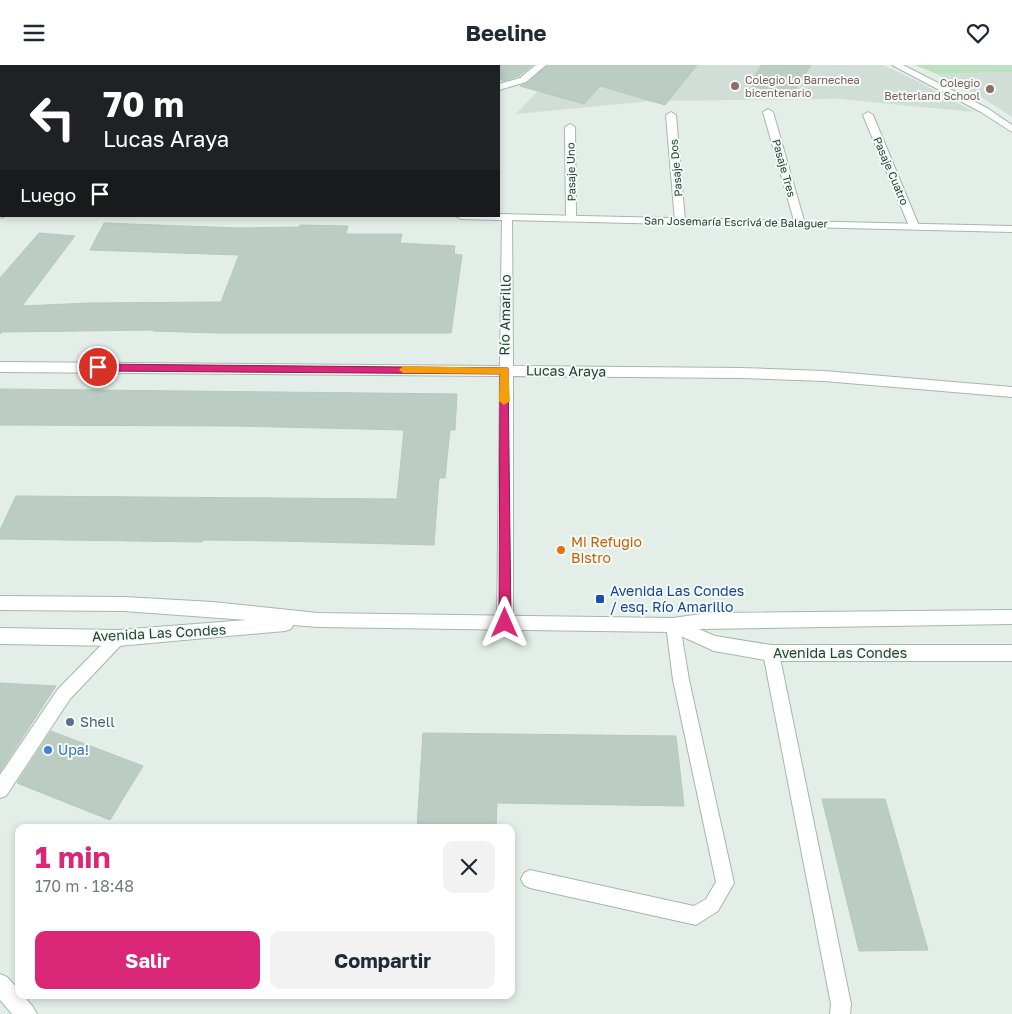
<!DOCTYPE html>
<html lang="es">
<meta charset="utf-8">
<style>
:root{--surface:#fff;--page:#f2f2f3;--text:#1f2937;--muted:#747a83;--accent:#db2777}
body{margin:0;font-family:"Golos Text",sans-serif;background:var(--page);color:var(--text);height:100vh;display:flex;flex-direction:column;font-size:19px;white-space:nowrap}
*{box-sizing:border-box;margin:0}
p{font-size:16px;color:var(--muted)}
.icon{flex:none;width:28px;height:28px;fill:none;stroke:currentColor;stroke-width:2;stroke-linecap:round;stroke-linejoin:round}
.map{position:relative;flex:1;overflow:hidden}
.sheet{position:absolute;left:15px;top:759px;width:500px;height:175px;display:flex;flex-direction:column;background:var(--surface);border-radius:10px;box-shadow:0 2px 8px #0003}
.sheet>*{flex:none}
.hud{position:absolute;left:0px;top:0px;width:500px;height:152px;box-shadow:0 2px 8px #0003;background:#202124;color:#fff;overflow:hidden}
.pin{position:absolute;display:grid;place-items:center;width:42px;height:42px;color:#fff;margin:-21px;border:2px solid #fff;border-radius:50%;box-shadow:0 1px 5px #0007}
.me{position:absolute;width:55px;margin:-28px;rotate:0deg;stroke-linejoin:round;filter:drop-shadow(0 0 4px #0008)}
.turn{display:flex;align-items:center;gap:18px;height:105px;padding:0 20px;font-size:22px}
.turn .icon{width:65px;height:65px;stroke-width:2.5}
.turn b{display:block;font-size:35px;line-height:42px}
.then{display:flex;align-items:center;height:48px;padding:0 20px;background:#0003;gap:10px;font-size:19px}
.round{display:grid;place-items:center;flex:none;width:52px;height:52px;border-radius:10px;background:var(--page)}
.summary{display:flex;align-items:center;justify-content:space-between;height:85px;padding:0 20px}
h1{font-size:30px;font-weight:700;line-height:38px;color:var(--accent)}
.cta{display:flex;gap:10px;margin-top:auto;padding:10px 20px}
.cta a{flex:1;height:58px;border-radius:10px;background:var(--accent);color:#fff;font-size:20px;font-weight:700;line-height:58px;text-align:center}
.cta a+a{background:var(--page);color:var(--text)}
header{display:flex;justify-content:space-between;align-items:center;height:65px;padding:0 20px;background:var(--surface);font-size:22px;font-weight:700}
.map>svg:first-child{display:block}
.built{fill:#d1ded7}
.green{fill:#bae1c0}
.building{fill:#bbccc3;stroke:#b5c9be}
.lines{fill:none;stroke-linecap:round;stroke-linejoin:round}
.service-casing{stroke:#a5b7af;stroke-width:2}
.minor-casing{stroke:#a5b7af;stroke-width:2}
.tertiary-casing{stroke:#a5b7af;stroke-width:2}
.secondary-casing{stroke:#a0bbaf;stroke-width:2}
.service{fill:#fff;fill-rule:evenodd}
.minor{fill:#fff;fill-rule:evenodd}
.tertiary{fill:#fff;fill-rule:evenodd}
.secondary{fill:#fff;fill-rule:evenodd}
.route{fill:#db2777;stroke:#8e194d}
.slow{fill:#f59e0b}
.education-dot{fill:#8d6e63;stroke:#f4faf7;stroke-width:2}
.food-dot{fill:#e8710a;stroke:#f4faf7;stroke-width:2}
.transit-dot{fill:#1a4fb4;stroke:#f4faf7;stroke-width:2}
.service-dot{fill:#5c6f8a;stroke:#f4faf7;stroke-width:2}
.shop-dot{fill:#3f7fe0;stroke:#f4faf7;stroke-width:2}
.labels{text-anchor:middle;stroke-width:4;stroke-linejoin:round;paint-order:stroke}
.far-education-label{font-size:11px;fill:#785e54;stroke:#f4faf7;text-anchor:start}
.far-street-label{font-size:11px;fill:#214235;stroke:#f4faf7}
.street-label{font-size:14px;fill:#214235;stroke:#f4faf7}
.food-label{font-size:14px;fill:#c56008;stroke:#f4faf7;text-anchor:start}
.transit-label{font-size:14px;fill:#164399;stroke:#f4faf7;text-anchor:start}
.service-label{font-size:14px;fill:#4e5e75;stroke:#f4faf7;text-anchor:start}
.shop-label{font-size:14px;fill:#366cbe;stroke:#f4faf7;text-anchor:start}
</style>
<header><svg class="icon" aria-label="menu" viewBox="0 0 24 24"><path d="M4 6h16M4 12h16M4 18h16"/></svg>Beeline<svg class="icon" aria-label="heart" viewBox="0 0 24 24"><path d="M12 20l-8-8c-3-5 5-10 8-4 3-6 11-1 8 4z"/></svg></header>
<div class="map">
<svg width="1012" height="949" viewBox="0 0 1012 949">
<rect width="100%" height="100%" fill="#e3eee8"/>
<g class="built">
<path d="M562 0H883L917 16 974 47 839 34 651 36 516 49Z"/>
<path d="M1012 7V52L978 30 937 9Z"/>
</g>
<path class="green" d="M915 0H1012V7L937 9Z"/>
<g class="building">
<path d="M475 0H533L519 11 504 16 499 14V1Z"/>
<path d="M548 0H697L665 40 600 21 584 39 520 21 527 18Z"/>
<path d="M762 0H811L791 31 748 20Z"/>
<path d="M104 158 238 163 299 162 300 160 348 161 346 169H402L400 178 455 181 454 189 462 190 451 268H216L153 266 154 265 2 267 0 269V213L39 168 75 171 22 241 89 238 221 237 239 190 90 185Z"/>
<path d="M0 324 457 329 455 365H450L445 413H439L434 480 280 476 203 475 202 477 0 474V465L16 431 397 434 404 365 234 361 0 360Z"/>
<path d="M0 618 56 621 0 707Z"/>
<path d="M51 666 143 701 110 755 17 718Z"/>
<path d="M423 668 676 671 684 741 497 738 496 762H417Z"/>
<path d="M822 734H885L928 885 859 886Z"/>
</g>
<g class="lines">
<defs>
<g id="service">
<path d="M673 553 678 555 680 560 689 615 734 818 718 846 696 860 530 823 524 820 521 814 524 808 530 805 694 841 706 834 716 817 673 615 666 560 668 555Z"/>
<path d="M118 566 123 568 125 573 123 578 70 634 6 731 0 733V710L58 624 113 568Z"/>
<path d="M771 581 776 583 779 588 851 939 850 949H830L831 939 763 588 766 583Z"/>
</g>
<g id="minor">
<rect x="364" y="0" width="13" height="1"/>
<path d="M536 0H546L526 17 499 25V19L520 13Z"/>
<path d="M892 0H903L987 43 1012 60V67L981 47Z"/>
<path d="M0 21 1 22V28H0Z"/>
<path d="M768 44 773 47 805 159 804 161H796L795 159 763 47Z"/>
<path d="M671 47 676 50 685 156 680 159 675 156 666 50Z"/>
<path d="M868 47 873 50 919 161 918 163 914 164 909 161 863 50Z"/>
<path d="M570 59 575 62 576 153 571 156 566 153 565 62Z"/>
<path d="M0 146 1 151H5L0 153Z"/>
<path d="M507 149 512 152 513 301 741 303 824 306 1012 322V332L824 316 741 313 513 311V558L511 563 505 565 499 563 497 558 500 311 0 307V297L500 301 502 152Z"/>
</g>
<g id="tertiary">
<rect x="0" y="127" width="1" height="6"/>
<path d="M499 149 1012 161V167L461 154 456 151H499Z"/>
<path d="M0 531 124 532 213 537 318 548 673 553 708 548 1012 545V559L699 564 715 571 771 580H1012V596H771L714 586 672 567 318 562 293 560 291 564 285 566 118 581 0 579V563L118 565 247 555 124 546 0 545Z"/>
</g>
<path id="secondary" d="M0 909 7 912 19 925V930H23L33 942 37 949H12L0 935Z"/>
</defs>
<use href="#service" class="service-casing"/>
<use href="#minor" class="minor-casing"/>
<use href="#tertiary" class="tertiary-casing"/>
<use href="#secondary" class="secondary-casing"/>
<use href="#service" class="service"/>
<use href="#minor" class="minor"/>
<use href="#tertiary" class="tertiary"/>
<use href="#secondary" class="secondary"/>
</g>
<path class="route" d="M98 299 508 303 511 558 509 562 505 563 501 562 499 558 500 309 98 306 94 302Z"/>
<path class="slow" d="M403 301 508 303 510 336 504 340 499 336 500 309 403 308 399 305Z"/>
<g class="education-dot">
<circle cx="735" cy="21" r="5"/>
<circle cx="990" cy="24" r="5"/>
</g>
<circle class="food-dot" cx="561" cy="485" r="5"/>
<rect class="transit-dot" x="595" y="529" width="10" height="10" rx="2.5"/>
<circle class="service-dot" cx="70" cy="657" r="5"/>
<circle class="shop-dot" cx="48" cy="685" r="5"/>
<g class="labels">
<g class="far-education-label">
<text x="745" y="19">Colegio Lo Barnechea<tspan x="745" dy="13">bicentenario</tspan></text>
<text x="980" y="22" text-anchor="end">Colegio<tspan x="980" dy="13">Betterland School</tspan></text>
</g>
<g class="far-street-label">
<text transform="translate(676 103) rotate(-95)" y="4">Pasaje Dos</text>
<text transform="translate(784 103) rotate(74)" y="4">Pasaje Tres</text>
<text transform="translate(891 106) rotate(67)" y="4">Pasaje Cuatro</text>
<text transform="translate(571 107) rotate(-91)" y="4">Pasaje Uno</text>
<text transform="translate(736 157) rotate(1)" y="4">San Josemaría Escrivá de Balaguer</text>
</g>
<g class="street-label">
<text transform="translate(505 250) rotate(-89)" y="5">Río Amarillo</text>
<text transform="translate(566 306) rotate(1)" y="5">Lucas Araya</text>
<text transform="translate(159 568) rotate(-3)" y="5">Avenida Las Condes</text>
<text x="840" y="593">Avenida Las Condes</text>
</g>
<g class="food-label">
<text x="571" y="482">Mi Refugio<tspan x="571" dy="16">Bistro</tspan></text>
</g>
<g class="transit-label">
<text x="610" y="531">Avenida Las Condes<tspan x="610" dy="16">/ esq. Río Amarillo</tspan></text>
</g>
<g class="service-label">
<text x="80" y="662">Shell</text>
</g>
<g class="shop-label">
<text x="58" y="690">Upa!</text>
</g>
</g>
</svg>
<div class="pin" style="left:98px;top:302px;background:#d93025"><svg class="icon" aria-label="arrive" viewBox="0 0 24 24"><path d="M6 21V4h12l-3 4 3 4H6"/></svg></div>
<svg class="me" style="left:505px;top:558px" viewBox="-20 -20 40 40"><path d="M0-17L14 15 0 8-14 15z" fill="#db2777" stroke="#fff" stroke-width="4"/></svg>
<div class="hud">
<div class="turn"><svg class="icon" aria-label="left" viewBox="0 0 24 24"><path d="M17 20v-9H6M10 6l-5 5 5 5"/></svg><div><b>70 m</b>Lucas Araya</div></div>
<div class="then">Luego<svg class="icon" aria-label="arrive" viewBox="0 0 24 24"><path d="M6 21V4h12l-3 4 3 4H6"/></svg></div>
</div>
<section class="sheet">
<div class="summary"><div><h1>1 min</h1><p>170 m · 18:48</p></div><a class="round"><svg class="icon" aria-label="close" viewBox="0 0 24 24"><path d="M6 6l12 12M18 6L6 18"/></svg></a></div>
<div class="cta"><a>Salir</a><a>Compartir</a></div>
</section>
</div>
